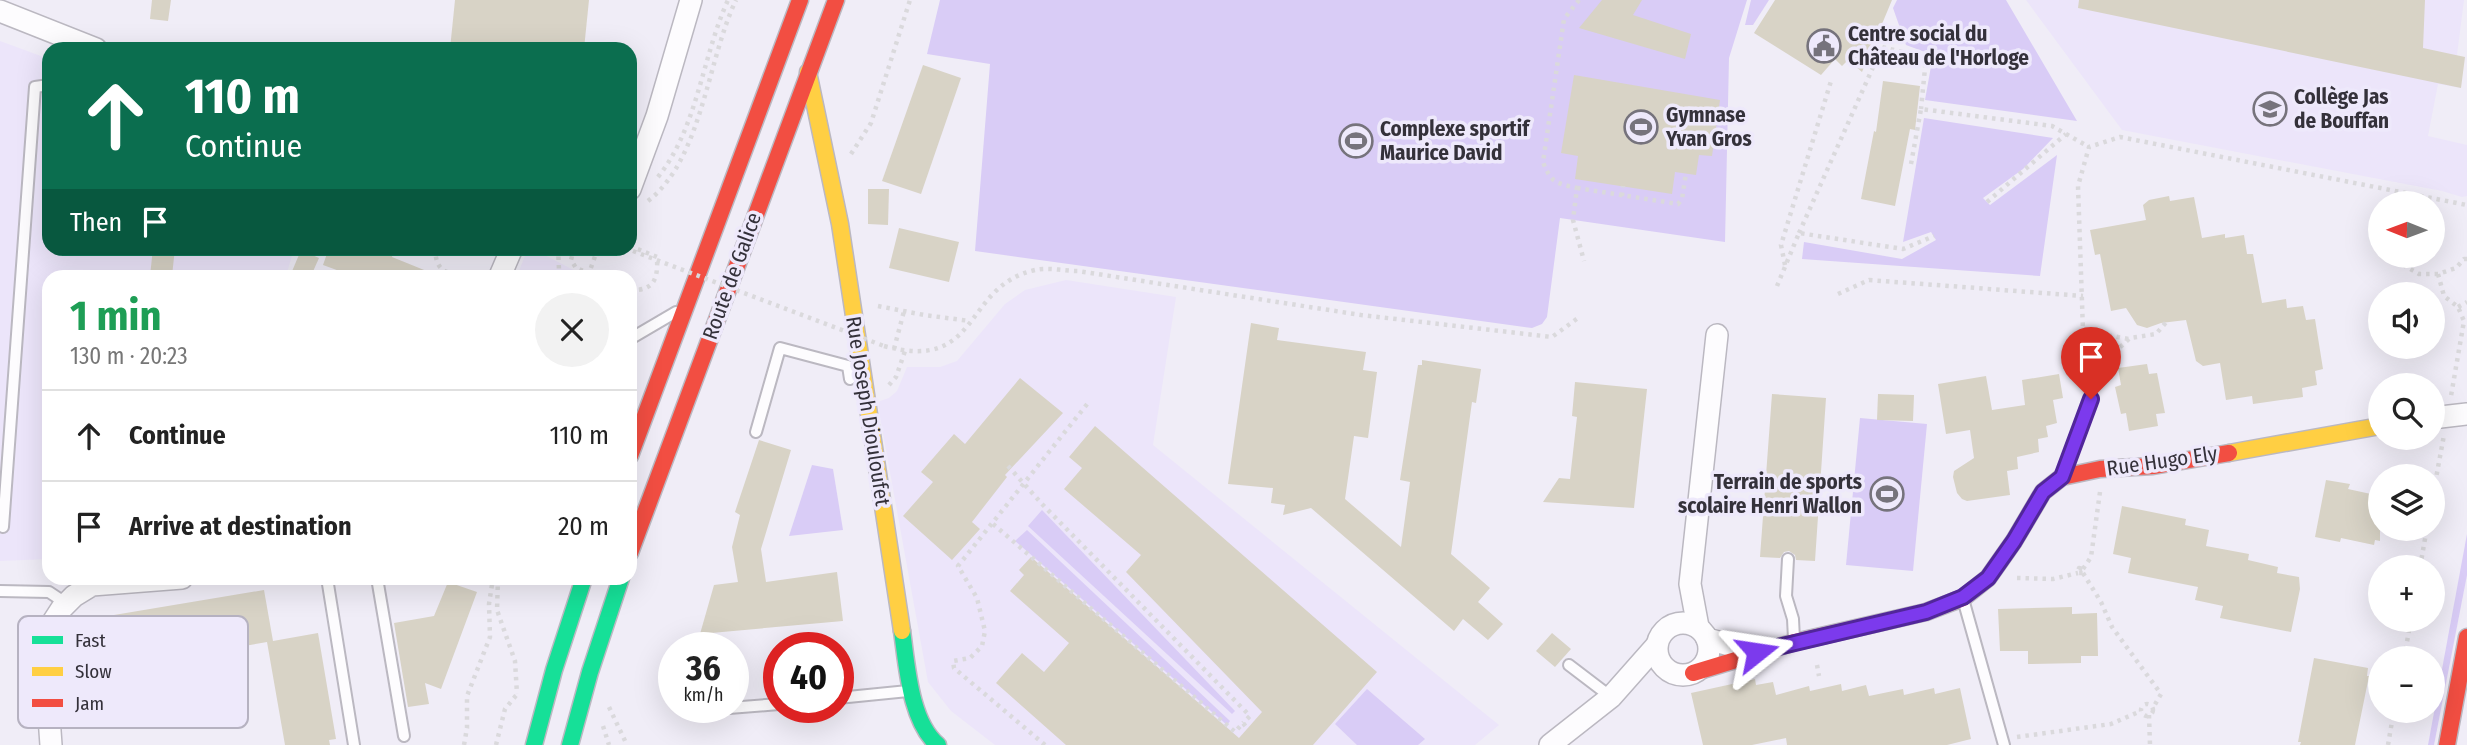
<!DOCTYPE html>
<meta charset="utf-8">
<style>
:root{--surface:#fff;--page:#f2f2f2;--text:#222;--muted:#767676;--line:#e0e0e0}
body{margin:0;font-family:"Fira Sans Condensed",sans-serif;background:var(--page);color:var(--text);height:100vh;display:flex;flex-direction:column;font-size:26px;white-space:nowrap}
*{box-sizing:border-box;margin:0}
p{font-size:23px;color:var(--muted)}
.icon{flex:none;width:38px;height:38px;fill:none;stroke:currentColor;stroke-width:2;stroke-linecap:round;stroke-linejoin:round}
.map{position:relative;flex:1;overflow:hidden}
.sheet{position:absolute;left:42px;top:270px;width:595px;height:315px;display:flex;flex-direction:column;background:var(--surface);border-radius:21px;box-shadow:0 7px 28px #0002}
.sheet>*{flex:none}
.guide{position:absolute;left:42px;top:42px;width:595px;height:214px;border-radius:21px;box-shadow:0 7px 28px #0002;background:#0b6e4f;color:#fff;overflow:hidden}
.needle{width:46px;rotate:271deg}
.fabs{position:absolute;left:2368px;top:191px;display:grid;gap:14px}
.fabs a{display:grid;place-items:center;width:77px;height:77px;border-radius:50%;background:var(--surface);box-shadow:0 7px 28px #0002;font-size:35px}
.speed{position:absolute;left:658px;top:632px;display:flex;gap:14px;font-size:35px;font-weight:700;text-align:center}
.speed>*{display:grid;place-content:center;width:91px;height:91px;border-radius:50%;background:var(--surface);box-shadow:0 7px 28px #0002;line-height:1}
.speed small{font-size:18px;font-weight:400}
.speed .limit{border:10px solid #d22;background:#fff;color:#111}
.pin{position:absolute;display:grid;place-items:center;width:60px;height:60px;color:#fff;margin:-72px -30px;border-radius:50% 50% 50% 0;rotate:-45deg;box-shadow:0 0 7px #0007}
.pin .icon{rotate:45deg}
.me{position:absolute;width:77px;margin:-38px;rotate:75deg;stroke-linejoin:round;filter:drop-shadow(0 0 5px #0008)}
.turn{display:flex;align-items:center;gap:24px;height:147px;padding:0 28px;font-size:32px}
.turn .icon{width:91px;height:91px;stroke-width:2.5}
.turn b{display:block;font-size:49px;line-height:60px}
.then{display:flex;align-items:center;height:66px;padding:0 28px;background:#0003;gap:14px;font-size:26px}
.round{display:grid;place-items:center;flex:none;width:74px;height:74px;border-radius:37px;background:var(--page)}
.head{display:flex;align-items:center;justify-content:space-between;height:119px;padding:0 28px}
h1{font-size:42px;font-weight:700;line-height:52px;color:#1e9e55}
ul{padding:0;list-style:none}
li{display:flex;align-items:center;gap:21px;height:91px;padding:0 28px;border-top:2px solid var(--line)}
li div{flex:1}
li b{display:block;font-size:26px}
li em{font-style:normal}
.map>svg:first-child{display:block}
.built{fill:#ece5fa}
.green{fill:#d9ccf6}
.building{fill:#d8d3c6}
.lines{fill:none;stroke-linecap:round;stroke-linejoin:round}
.lane-casing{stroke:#bbb8c1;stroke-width:14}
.street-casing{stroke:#bbb8c1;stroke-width:24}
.fast-casing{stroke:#bbb8c1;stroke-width:19}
.slow-casing{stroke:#bbb8c1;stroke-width:19}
.jam-casing{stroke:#bbb8c1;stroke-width:19}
.path{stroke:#dad9dc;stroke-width:4.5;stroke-dasharray:3.5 5;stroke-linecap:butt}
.lane{stroke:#fdfcfe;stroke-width:10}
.street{stroke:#fdfcfe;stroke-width:21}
.fast{stroke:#16e098;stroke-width:16}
.slow{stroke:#ffcf43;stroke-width:16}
.jam{stroke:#f24e42;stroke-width:16}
.path-bridge{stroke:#dad9dc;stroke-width:4.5;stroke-dasharray:3.5 5;stroke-linecap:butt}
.route-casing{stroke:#51269a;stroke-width:18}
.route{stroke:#7c3aed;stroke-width:12}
.labels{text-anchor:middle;stroke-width:7;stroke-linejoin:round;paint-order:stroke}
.poi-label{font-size:21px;font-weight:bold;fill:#34313a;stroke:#eee9fb;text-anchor:start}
.street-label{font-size:21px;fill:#34313a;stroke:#eee9fb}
.key{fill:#eee9fb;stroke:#b6b2c1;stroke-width:2}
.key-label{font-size:19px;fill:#34313a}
</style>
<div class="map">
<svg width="2467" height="745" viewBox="0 0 2467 745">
<rect width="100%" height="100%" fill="#f0edf7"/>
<g class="built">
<path d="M2026 0H2464L2457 55 2461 88 2438 84 2428 136 2467 145V196L2462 197 2442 191 2122 130Z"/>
<path d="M0 41 49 59V248L294 249 286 276H49V559L0 561Z"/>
<path d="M528 248 533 249 585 276H517Z"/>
<path d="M1066 280 1176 297 1153 445 1499 725 1475 745H995L951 711 928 682 878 406 880 401 889 398 897 391 907 367H940L957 361 1005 304 1025 290Z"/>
</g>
<g class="green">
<path d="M940 0H1747L1729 58 1725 242 1560 218 1547 317 1542 324 1532 328 975 251 990 64 927 54Z"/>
<path d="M1751 0H1769L1753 25H1745Z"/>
<path d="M1897 0H2006L2077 121 1925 100 1933 55 1906 45 1893 8Z"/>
<path d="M1924 118 2053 138 2023 169 1983 198 1990 205 2057 155 2040 276 1802 259 1804 242 1902 259 1936 240 1931 232 1903 242Z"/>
<path d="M1860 418 1927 424 1913 571 1846 565Z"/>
<path d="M812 465 833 469 843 530 789 536Z"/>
<path d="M1042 510 1235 711 1232 714 1028 526Z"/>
<path d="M1027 530 1230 721 1227 725 1015 541Z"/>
<path d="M2467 534V575L2434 745H2428Z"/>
<path d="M1367 689 1425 739 1418 745H1357L1335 724Z"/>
</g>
<g class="building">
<path d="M152 0H171L168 21 150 19Z"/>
<path d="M455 0H589L584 49H450Z"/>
<path d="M1602 0H1642L1633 15 1691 34 1685 59 1579 28Z"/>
<path d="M1775 0H1892L1862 72 1848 60 1842 66 1835 59 1821 75 1754 33Z"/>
<path d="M2079 0H2425L2423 48 2465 57 2461 88 2078 8Z"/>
<path d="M923 65 961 78 921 194 882 181Z"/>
<path d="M1574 75 1720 100 1712 156 1699 155 1696 175 1675 172 1672 194 1575 179 1578 156 1561 153Z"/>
<path d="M1883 81 1920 86 1915 130 1910 129 1895 206 1861 199 1874 131 1876 132Z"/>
<path d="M868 189H889L888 225 868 224Z"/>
<path d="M2169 196 2170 201 2194 197 2202 238 2225 234V238L2244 235 2247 254H2253L2262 303 2286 299 2287 308 2303 306 2306 320 2315 319 2323 369 2315 371 2317 385 2302 388 2303 397 2253 404 2252 396 2226 400 2220 363 2203 366 2196 361 2186 320 2161 323 2147 328 2137 325 2126 308 2111 311 2100 254 2095 255 2090 230 2146 220 2143 205 2149 200Z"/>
<path d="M899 228 959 242 949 282 889 268Z"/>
<path d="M153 248H175L172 276H150Z"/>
<path d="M329 248H395L392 257 439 276H353L323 265Z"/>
<path d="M301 250 319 258 311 276H290Z"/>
<path d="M1251 323 1279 328 1277 340 1366 352 1363 370 1377 372 1368 438 1354 436 1345 499 1401 547 1410 482 1400 480 1418 365H1422V360L1481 369 1476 403 1472 402 1451 554 1490 588 1478 602 1503 624 1488 640 1463 619 1454 631 1311 508 1283 515 1285 505 1271 503 1273 488 1228 484Z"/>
<path d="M2147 364 2149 374 2157 373 2165 413 2156 414 2158 426 2129 431 2126 413 2121 414 2115 387 2121 385 2118 368Z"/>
<path d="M2059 374 2063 398 2053 400 2057 423 2046 426 2048 437 2038 439 2039 452 2017 457 2018 469 2007 471 2010 495 1967 501 1962 499 1957 493 1953 477 1954 471 1974 458 1970 430 1946 434 1938 384 1986 376 1992 410 2025 405 2022 380Z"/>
<path d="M1020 378 1063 413 1005 475 1007 477 972 522 980 529 952 560 903 516 933 482 921 472 954 434 965 444Z"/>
<path d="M1575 382 1647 389 1634 508 1543 502 1559 478 1570 479 1577 417 1572 416Z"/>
<path d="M1772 394 1826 398 1815 561 1796 560 1795 555 1789 551 1784 552 1780 558 1760 557Z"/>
<path d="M1878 394 1914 395 1913 421 1877 420Z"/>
<path d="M1095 426 1377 672 1313 745H1066L996 683 1022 653 1044 672 1069 643 1010 591 1024 575 1019 570 1031 557 1239 738 1262 712 1126 572 1141 555 1064 489 1082 468 1069 457Z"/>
<path d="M759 440 791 450 761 549 766 582 837 572 843 621 700 634 714 585 738 582 732 547 740 515 735 512Z"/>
<path d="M2326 480 2350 484 2348 489 2380 496V541L2375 540 2374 545 2341 538 2340 542 2315 537Z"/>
<path d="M2122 506 2186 519 2185 525 2209 530 2206 546 2249 554 2248 560 2278 567 2277 573 2299 577 2300 589 2291 632 2220 618 2223 606 2195 600 2198 587 2128 573 2131 558 2113 554Z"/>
<path d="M448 582 477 592 441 689 425 683 429 704 408 707 394 623 434 616Z"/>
<path d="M264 590 273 641 318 633 336 739 329 740 330 745H285L267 642 121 667 129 716 77 725 68 676 118 667 108 616Z"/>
<path d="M2072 607V614L2097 613 2098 656H2081V663L2028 664V651H2000L1998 609Z"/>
<path d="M1552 633 1571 649 1555 667 1536 651Z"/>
<path d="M2314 658 2368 668 2367 676H2369L2355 745H2300L2301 742H2298Z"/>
<path d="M1755 679 1756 685 1773 682 1776 695 1809 686 1810 691 1841 684 1842 691 1866 685 1869 696 1903 689 1904 695 1934 688 1935 694 1960 688 1971 739 1947 745H1787L1786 738 1752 745H1703L1691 693Z"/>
</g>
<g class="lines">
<defs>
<g id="lane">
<path d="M630 339 676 312"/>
<path d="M756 432 780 348 848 366 850 379"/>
<path d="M2063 474 2091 399"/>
<path d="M3 527 35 87 49 85"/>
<path d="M1788 559 1786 596 1793 619 1794 639"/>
<path d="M327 578 354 745"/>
<path d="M377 578 404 736"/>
<path d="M0 591 49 592 67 604"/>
<path d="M1963 599 2004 745"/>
<path d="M1569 665 1611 697"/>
<path d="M838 698 908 691"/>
<path d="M729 708 779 704"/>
</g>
<g id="street">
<path d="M0 11 96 49"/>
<path d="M630 189 657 116 691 0"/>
<path d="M500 276 512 248"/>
<path d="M2432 418 2467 414"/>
<circle cx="1683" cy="649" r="26"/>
<path d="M1698 627 1690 584 1717 335"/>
<path d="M1707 639 1757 652"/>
<path d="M51 745 44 646 51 625 62 608 74 596 92 585 182 578"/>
<path d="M1550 745 1611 697 1657 645"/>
</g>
<g id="fast">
<path d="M902 631C907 665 910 722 938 745"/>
<path d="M534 745 554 670 584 578"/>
<path d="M570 745 590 672 621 578"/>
</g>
<g id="slow">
<path d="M808 72 840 224 902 631"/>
<path d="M2229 453 2380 426"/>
</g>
<g id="jam">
<path d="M630 456 800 0"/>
<path d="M630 553 836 0"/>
<path d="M1693 673 1795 642 1926 612 1963 598 1988 578 2014 541 2043 492 2062 477 2100 469 2153 466 2229 453"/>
<path d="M2447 745 2467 637"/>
</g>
</defs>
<use href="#lane" class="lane-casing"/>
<use href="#street" class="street-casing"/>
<use href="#fast" class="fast-casing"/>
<use href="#slow" class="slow-casing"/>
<use href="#jam" class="jam-casing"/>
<g class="path">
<path d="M1579 0 1564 19 1543 162C1551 183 1556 183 1577 188L1573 220 1584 261"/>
<path d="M851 154 871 123 910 0"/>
<path d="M1911 164 1921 109 2052 126 2089 147"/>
<path d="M658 177C698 127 702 57 728 0"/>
<path d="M1577 188 1678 204 1682 199 1686 173"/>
<path d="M1622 196 1623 186"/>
<path d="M648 201C702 159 707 61 736 0"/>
<path d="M1987 202 2066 134"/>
<path d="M1799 233 1882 47 1926 58 1921 109"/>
<path d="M630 246 657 257C658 278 655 291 630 290"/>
<path d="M435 248C436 270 443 272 462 276"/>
<path d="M558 248 559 270 564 276"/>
<path d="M2401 256 2405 266 2419 274H2438L2456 268 2464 259H2467"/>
<path d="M1785 265 1781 245 1831 81"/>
<path d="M2438 274 2444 296 2458 307 2464 321 2451 396"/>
<path d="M588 276 598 248"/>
<path d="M1777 286 1799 233 1903 249 1934 236"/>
<path d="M1838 294 1869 280 2083 296"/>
<path d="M878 306 924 315 970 321"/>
<path d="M2458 307 2467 302"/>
<path d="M2083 331 2129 339"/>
<path d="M884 346C982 373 962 286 1035 270 1047 267 1065 271 1078 271L1361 315 1552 337 1578 318"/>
<path d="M894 349 904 311"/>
<path d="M2089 376 2130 338 2156 334 2168 320"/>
<path d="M889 385 896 377 905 351"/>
<path d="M2089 385 2083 331 2078 186 2089 147 2120 137 2467 205"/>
<path d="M1008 466 1043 505 1250 716 1243 723"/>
<path d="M2432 500 2444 435"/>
<path d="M993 524 1235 732 1243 723 1247 728"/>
<path d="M2420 567 2427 528"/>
<path d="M2079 568 2083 569V573H2078Z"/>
<path d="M2083 569 2091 557 2100 492"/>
<path d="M2083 573 2101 602 2112 627 2161 694 2153 708"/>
<path d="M498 578 497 610 515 661 517 694"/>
<path d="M2017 578 2053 579 2078 573"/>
<path d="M2404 658 2411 620"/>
<path d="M1817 665 1819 676"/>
<circle cx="2147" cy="710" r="6"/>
<path d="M609 707 627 745"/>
<path d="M2149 715 2150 745"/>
<path d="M603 726 609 745"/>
<path d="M2017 737 2111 724 2141 711"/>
<path d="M464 745 467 728V696L490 637 489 604 493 578"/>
<path d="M496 745 505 709 518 693"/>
<path d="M1045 745 954 668 953 661 970 658 982 646 985 631 977 598 958 566 1088 403"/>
<path d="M2388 745 2394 710"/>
</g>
<use href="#lane" class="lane"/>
<use href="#street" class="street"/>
<use href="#fast" class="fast"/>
<use href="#slow" class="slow"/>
<use href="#jam" class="jam"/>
<g class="path-bridge">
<path d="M574 248 571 260 576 268 596 276"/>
<path d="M625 248 884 346"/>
</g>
</g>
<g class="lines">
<defs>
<path id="route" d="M1757 652 1926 612 1963 597 1988 578 2014 541 2043 492 2062 477 2091 399"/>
</defs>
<use href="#route" class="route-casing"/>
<use href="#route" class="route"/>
</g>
<defs>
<symbol id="civic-ring" viewBox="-11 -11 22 22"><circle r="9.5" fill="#eee9fb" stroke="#76737c" stroke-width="1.5"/><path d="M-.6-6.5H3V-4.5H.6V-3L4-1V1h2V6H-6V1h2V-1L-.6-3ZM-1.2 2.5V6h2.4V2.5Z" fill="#76737c"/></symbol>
<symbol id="school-ring" viewBox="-11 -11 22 22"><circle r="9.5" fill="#eee9fb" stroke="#76737c" stroke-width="1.5"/><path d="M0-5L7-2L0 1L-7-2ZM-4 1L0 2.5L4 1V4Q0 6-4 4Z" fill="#76737c"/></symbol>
<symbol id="stadium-ring" viewBox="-11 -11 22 22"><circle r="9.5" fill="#eee9fb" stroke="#76737c" stroke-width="1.5"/><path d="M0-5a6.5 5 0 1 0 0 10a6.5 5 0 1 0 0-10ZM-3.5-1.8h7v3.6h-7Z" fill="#76737c"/></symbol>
</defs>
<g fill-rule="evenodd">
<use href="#civic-ring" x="1805" y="27" width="38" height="38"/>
<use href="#school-ring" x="2251" y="90" width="38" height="38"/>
<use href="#stadium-ring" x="1622" y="108" width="38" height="38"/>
<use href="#stadium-ring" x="1337" y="122" width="38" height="38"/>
<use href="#stadium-ring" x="1868" y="475" width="38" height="38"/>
</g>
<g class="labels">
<g class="poi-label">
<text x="1848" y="41">Centre social du<tspan x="1848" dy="24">Château de l'Horloge</tspan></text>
<text x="2294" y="104">Collège Jas<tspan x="2294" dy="24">de Bouffan</tspan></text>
<text x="1666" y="122">Gymnase<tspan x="1666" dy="24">Yvan Gros</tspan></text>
<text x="1380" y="136">Complexe sportif<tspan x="1380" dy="24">Maurice David</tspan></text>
<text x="1862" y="489" text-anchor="end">Terrain de sports<tspan x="1862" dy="24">scolaire Henri Wallon</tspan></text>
</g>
<g class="street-label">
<text transform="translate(732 276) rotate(-70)" y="7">Route de Galice</text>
<text transform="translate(868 411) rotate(81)" y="7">Rue Joseph Diouloufet</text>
<text transform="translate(2162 461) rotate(-8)" y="7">Rue Hugo Ely</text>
</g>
</g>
<rect x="18" y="616" width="230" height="112" rx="10" class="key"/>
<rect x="32" y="636" width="31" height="8" fill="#16e098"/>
<rect x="32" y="667" width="31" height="9" fill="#ffcf43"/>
<rect x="32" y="699" width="31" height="8" fill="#f24e42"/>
<g class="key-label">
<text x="75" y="647">Fast</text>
<text x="75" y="678">Slow</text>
<text x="75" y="710">Jam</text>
</g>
</svg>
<div class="fabs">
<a><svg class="needle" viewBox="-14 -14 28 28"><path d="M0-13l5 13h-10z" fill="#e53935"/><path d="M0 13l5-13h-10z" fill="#767676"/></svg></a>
<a><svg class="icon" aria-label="sound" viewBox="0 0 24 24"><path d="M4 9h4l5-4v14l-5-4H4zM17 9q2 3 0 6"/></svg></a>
<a><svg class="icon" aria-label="search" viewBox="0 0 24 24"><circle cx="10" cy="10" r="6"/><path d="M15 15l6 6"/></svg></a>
<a><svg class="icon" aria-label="layers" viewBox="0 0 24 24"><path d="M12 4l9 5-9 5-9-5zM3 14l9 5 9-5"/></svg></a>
<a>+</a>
<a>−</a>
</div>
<div class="speed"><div>36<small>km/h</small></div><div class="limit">40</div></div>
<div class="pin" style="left:2091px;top:399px;background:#d93025"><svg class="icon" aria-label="arrive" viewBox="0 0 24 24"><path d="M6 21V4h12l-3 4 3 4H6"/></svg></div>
<svg class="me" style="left:1757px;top:652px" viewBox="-20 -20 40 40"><path d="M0-17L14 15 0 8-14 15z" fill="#7c3aed" stroke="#fff" stroke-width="4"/></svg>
<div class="guide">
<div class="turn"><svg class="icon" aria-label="ahead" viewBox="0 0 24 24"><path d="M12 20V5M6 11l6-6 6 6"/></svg><div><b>110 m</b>Continue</div></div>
<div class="then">Then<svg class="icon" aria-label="arrive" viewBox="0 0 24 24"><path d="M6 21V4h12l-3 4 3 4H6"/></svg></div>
</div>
<section class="sheet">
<div class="head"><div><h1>1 min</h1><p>130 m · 20:23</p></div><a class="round"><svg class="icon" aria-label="close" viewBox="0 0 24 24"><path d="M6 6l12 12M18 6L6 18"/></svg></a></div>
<ul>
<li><svg class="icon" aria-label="ahead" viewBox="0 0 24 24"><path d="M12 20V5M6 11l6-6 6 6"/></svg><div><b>Continue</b></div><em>110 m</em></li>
<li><svg class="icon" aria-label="arrive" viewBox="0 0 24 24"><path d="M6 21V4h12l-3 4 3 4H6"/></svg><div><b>Arrive at destination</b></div><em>20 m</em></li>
</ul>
</section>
</div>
